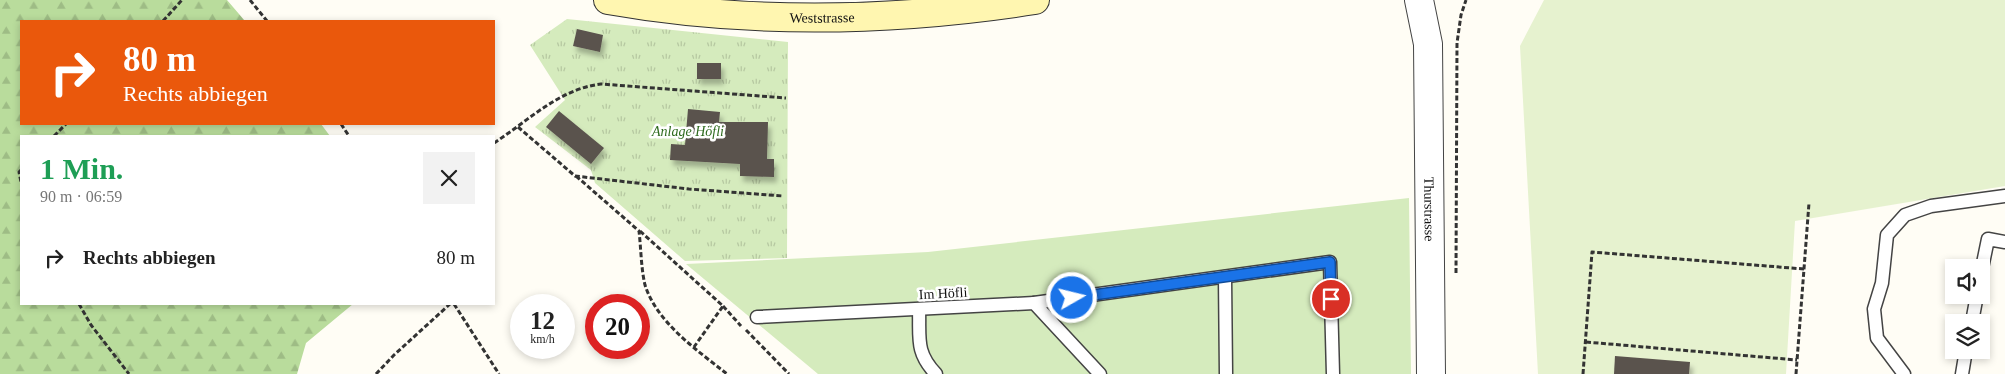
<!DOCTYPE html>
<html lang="de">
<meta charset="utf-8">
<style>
:root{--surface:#fff;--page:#f2f2f2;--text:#222;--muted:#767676}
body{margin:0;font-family:Georgia,serif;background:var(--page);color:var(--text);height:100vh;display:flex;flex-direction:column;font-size:19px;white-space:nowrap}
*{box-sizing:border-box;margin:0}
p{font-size:16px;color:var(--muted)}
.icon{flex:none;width:28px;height:28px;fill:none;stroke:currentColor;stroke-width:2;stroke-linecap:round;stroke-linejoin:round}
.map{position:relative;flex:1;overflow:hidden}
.drawer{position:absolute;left:20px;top:135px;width:475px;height:170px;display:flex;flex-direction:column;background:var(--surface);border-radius:0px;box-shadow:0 2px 8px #0003}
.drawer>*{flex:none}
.guide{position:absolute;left:20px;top:20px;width:475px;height:105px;border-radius:0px;box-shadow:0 2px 8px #0003;background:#ea580c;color:#fff;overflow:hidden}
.buttons{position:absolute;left:1945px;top:259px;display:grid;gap:10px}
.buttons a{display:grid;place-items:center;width:45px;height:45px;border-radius:0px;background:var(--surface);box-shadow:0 2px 8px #0003;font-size:25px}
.speed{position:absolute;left:510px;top:294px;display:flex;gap:10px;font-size:25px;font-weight:700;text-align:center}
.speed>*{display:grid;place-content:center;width:65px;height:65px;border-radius:50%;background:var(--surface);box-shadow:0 2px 8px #0003;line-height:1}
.speed small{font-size:12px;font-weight:400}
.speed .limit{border:8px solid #d22;background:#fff;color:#111}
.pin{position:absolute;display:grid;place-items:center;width:42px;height:42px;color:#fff;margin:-21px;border:2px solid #fff;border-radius:50%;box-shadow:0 1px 5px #0007}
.me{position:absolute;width:55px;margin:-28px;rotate:82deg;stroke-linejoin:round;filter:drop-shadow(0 0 4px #0008)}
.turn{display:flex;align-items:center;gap:18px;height:105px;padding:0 20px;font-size:22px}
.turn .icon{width:65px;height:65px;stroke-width:2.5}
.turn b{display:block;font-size:35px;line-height:42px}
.round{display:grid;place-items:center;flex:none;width:52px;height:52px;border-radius:0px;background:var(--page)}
.headline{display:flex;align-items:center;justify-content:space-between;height:85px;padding:0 20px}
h1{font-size:30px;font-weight:600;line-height:38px;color:#1e9e55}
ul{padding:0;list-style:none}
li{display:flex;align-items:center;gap:15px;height:75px;padding:0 20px}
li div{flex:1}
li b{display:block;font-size:19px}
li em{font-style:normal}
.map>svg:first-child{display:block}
.forest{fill:url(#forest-firs)}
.park{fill:url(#park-tufts)}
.garden{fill:#d5ebbd}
.pitch{fill:#e6f2cf}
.building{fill:#5a524d;filter:url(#shadow)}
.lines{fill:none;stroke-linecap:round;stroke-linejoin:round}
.service-casing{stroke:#444;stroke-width:15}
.tertiary-casing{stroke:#444;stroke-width:30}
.secondary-casing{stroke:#333;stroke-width:30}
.path{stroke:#333;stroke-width:3;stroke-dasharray:5 2.5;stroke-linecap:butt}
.service{stroke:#fff;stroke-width:12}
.tertiary{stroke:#fff;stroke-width:28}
.secondary{stroke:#fff6b0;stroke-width:28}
.route-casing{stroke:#114b97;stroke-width:12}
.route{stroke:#1a73e8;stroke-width:9}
.labels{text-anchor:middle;stroke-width:5;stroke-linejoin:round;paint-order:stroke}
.street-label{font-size:14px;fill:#111;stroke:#fff}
.park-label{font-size:14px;font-style:italic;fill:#2f6b1f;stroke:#fff}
</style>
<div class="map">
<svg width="2005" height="374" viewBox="0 0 2005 374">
<defs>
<pattern id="forest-firs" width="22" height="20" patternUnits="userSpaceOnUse" patternTransform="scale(1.25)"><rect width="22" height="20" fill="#b9dc9c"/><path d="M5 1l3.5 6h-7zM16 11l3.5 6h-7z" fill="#9ebc85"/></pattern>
<pattern id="park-tufts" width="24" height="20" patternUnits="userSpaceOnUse" patternTransform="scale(1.25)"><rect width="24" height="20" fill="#d5ebbd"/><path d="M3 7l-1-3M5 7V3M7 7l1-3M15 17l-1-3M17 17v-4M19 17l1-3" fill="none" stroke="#b6c8a1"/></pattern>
<filter id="shadow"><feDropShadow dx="3" dy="5.5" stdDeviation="2.5" flood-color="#0004"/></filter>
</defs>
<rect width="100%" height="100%" fill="#fffdf5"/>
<path class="forest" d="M0 0H227L245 21H21V124H321L330 136H21V304H353L306 343 297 374H0Z"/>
<path class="park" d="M567 19 788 42 787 258 685 261 595 183 591 170 535 127 565 100 530 45Z"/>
<path class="garden" d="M1409 198 1411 374H818L686 264 928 252Z"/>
<path class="pitch" d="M1544 0H2005V186L1795 221 1786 374H1538L1520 46Z"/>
<g class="building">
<path d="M577 29 603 35 600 52 573 46Z"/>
<rect x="697" y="63" width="24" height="16"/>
<path d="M688 109 720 112 719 122H768L767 159H774V177L740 176V164L670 160 671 144 685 145Z"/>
<path d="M559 111 604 148 591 164 546 127Z"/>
<path d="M1615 356 1690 362 1689 374H1614Z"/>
</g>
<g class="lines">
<defs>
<g id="service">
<path d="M1981 273 1988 239 2005 242"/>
<path d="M1225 277 1226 374"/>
<path d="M1034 303 1330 262 1333 374"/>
<path d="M919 309C920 338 915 352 936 374"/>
<path d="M757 317 1034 303 1100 374"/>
<path d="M1972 322 1977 295"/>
<path d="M1904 374 1877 338 1874 309 1882 283 1887 235 1905 215 1931 206 2005 196"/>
<path d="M1962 374 1966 350"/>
</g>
<g id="tertiary">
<path id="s1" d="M1419 0 1428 44 1431 374"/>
</g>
<g id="secondary">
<path id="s2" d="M608 0C750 25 893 22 1035 0"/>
</g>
</defs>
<use href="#service" class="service-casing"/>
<use href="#tertiary" class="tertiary-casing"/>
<use href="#secondary" class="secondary-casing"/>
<g class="path">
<path d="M250 0 267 21"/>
<path d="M163 21 182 0"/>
<path d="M341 124 349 136"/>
<path d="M518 127 575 176 689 189 783 196"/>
<path d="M54 136 66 124"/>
<path d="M494 143C528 121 559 89 601 84L786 98"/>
<path d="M21 170 19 172 21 182"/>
<path d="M576 176 639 231C641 248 641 268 645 285 657 323 697 350 727 374"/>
<path d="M640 231 723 306 694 347"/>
<path d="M1456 273 1457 43 1461 15 1466 0"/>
<path d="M79 304 91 325 129 374"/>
<path d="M454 304 499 374"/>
<path d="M723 306 741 326"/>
<path d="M746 330 789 374"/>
<path d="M1586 342 1797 360"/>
<path d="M376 374 394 355 450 304"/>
<path d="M1583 374 1592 252 1804 269"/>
<path d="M1796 374 1809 203"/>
</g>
<use href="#service" class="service"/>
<use href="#tertiary" class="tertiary"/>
<use href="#secondary" class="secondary"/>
</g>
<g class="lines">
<defs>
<path id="route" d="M1072 298 1330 262 1331 299"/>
</defs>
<use href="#route" class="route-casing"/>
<use href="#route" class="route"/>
</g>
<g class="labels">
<g class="street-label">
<text dy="5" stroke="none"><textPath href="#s2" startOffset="215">Weststrasse</textPath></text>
<text dy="5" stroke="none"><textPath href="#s1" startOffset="210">Thurstrasse</textPath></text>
<text transform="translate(943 293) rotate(-3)" y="5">Im Höfli</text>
</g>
<g class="park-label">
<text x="688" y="136">Anlage Höfli</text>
</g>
</g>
</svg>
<div class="buttons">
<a><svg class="icon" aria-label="sound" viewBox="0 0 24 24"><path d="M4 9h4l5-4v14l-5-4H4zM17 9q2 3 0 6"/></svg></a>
<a><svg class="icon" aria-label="layers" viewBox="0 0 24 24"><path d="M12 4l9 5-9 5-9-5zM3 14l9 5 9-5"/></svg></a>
</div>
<div class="speed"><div>12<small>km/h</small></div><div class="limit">20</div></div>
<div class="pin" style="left:1331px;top:299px;background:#d93025"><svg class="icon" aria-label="arrive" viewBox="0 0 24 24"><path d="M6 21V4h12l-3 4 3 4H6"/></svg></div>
<svg class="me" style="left:1072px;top:298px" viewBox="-20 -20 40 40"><circle r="17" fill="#1a73e8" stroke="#fff" stroke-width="3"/><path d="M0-11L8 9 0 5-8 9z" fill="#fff"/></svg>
<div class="guide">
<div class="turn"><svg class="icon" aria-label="right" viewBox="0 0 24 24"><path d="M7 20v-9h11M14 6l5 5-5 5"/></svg><div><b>80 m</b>Rechts abbiegen</div></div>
</div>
<section class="drawer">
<div class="headline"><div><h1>1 Min.</h1><p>90 m · 06:59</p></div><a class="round"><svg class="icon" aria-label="close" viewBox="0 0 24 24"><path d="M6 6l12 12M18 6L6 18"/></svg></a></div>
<ul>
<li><svg class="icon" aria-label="right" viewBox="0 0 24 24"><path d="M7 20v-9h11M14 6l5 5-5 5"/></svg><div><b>Rechts abbiegen</b></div><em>80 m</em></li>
</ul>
</section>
</div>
